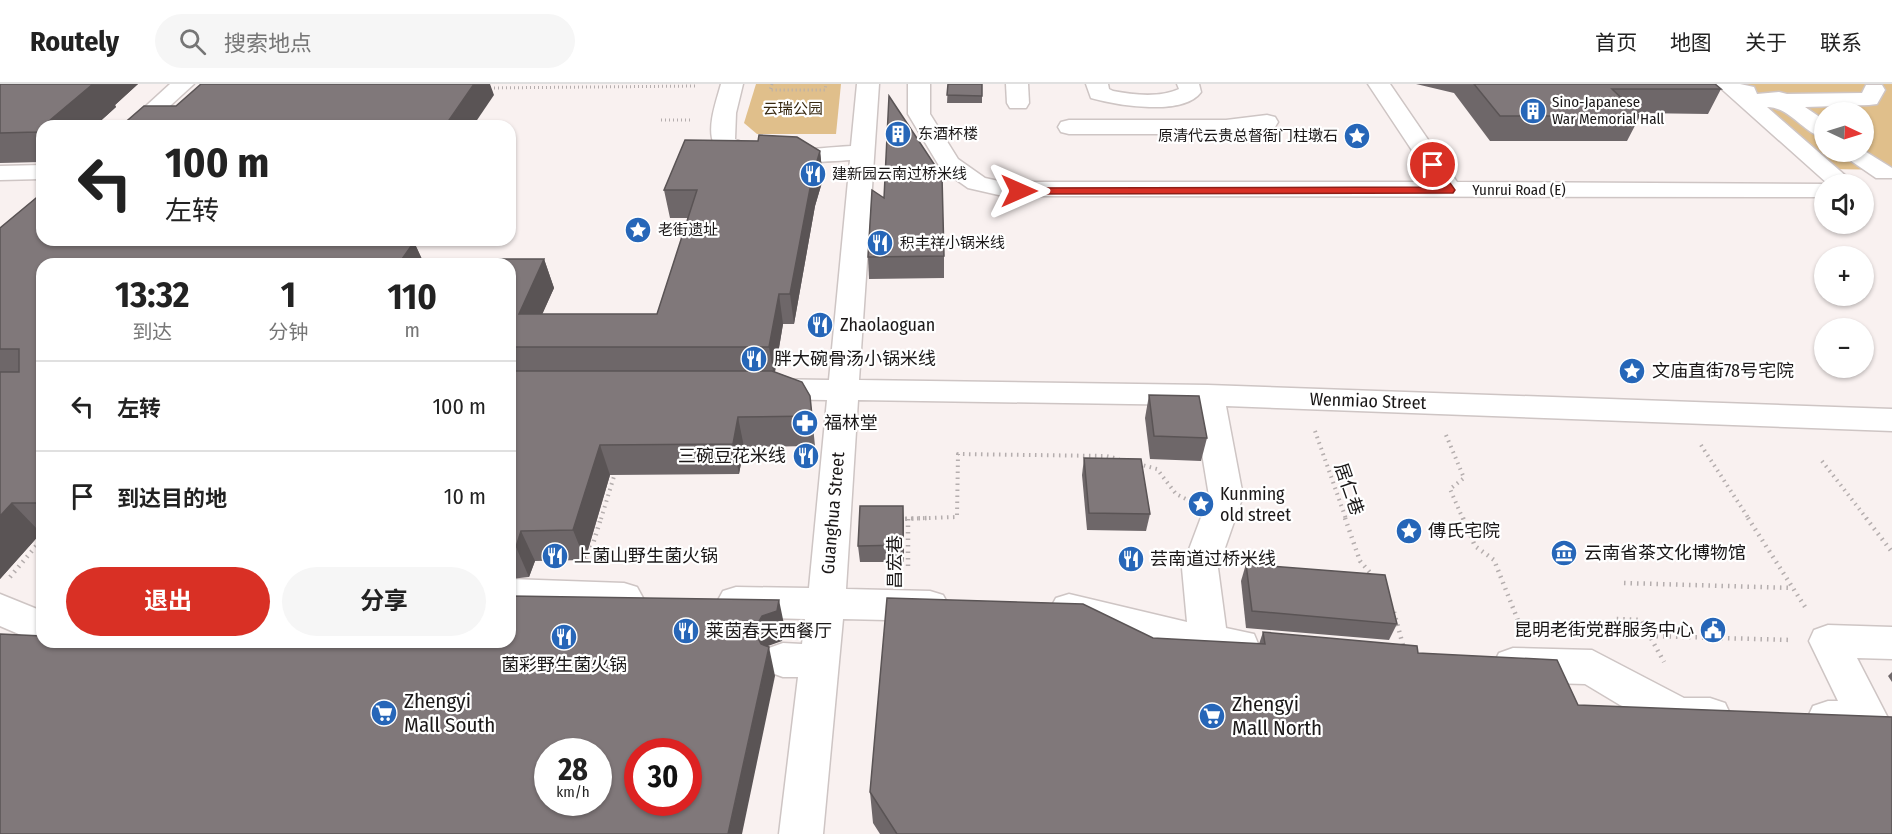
<!DOCTYPE html>
<html lang="zh">
<meta charset="utf-8">
<style>
:root{--surface:#fff;--page:#f6f6f6;--text:#222;--muted:#767676;--line:#e0e0e0;--accent:#d93025}
body{margin:0;font-family:"Fira Sans Condensed","Noto Sans SC",sans-serif;background:var(--page);color:var(--text);height:100vh;display:flex;flex-direction:column;font-size:22px;white-space:nowrap}
*{box-sizing:border-box;margin:0}
p{font-size:20px;color:var(--muted)}
.icon{flex:none;width:33px;height:33px;fill:none;stroke:currentColor;stroke-width:2;stroke-linecap:round;stroke-linejoin:round}
.map{position:relative;flex:1;overflow:hidden}
.panel{position:absolute;left:36px;top:174px;width:480px;height:390px;display:flex;flex-direction:column;background:var(--surface);border-radius:18px;box-shadow:0 2px 4px #0004}
.panel>*{flex:none}
.banner{position:absolute;left:36px;top:36px;width:480px;height:126px;border-radius:18px;box-shadow:0 2px 4px #0004;background:#fff;color:var(--text);overflow:hidden}
.needle{width:39px;rotate:94deg}
.buttons{position:absolute;left:1814px;top:18px;display:grid;gap:12px}
.buttons a{display:grid;place-items:center;width:60px;height:60px;border-radius:50%;background:var(--surface);box-shadow:0 2px 4px #0004;font-size:30px}
.speed{position:absolute;left:534px;top:654px;display:flex;gap:12px;font-size:30px;font-weight:700;text-align:center}
.speed>*{display:grid;place-content:center;width:78px;height:78px;border-radius:50%;background:var(--surface);box-shadow:0 2px 4px #0004;line-height:1}
.speed small{font-size:15px;font-weight:400}
.speed .limit{border:9px solid #d22;background:#fff;color:#111}
.pin{position:absolute;display:grid;place-items:center;width:51px;height:51px;color:#fff;margin:-26px;border:3px solid #fff;border-radius:50%;box-shadow:0 2px 6px #0007}
.me{position:absolute;width:66px;margin:-33px;rotate:90deg;stroke-linejoin:round;filter:drop-shadow(0 0 4px #0008)}
.turn{display:flex;align-items:center;gap:21px;height:126px;padding:0 30px;font-size:27px}
.turn .icon{width:78px;height:78px;stroke-width:2.5}
.turn b{display:block;font-size:42px;line-height:51px}
.eta{display:flex;justify-content:space-evenly;align-items:center;height:102px;text-align:center}
.eta b{font-size:36px;font-weight:700;line-height:42px}
.primary-button{display:flex;gap:12px;margin-top:auto;padding:12px 30px}
.primary-button a{flex:1;height:69px;border-radius:36px;background:var(--accent);color:#fff;font-size:24px;font-weight:700;line-height:69px;text-align:center}
.primary-button a+a{background:var(--page);color:var(--text)}
ul{padding:0;list-style:none}
li{display:flex;align-items:center;gap:18px;height:90px;padding:0 30px;border-top:2px solid var(--line)}
li div{flex:1}
li b{display:block;font-size:22px}
li em{font-style:normal}
header{display:flex;align-items:center;gap:36px;box-sizing:border-box;height:84px;padding:0 30px;background:var(--surface);border-bottom:2px solid var(--line)}
header strong{font-size:28px}
nav{display:flex;gap:33px;margin-inline-start:auto;font-size:21px}
.search{width:420px;height:54px;background:var(--page);display:flex;align-items:center;gap:15px;box-sizing:border-box;padding:0 21px;border-radius:33px;color:var(--muted);font-size:22px}
.map>svg:first-child{display:block}
.green{fill:#e0bf8b;fill-rule:evenodd}
.lines{fill:none;stroke-linecap:round;stroke-linejoin:round}
.minor-casing{stroke:#cec5c4;stroke-width:3}
.path-far2{stroke:#b5aeae;stroke-width:3;stroke-dasharray:1 3;stroke-linecap:butt}
.path-far1{stroke:#b5aeae;stroke-width:4;stroke-dasharray:1.5 4.5;stroke-linecap:butt}
.path{stroke:#b5aeae;stroke-width:4.5;stroke-dasharray:1.5 5;stroke-linecap:butt}
.minor{fill:#fff;fill-rule:evenodd}
.wall{fill:#6e6769}
.shaded-wall{fill:#5a5455}
.building{fill:#80787a;stroke:#5a5455;stroke-width:1.5;fill-rule:evenodd}
.route{fill:#d93025;stroke:#8d1f18;stroke-width:1.5}
.labels{text-anchor:middle;stroke-width:4.5;stroke-linejoin:round;paint-order:stroke}
.far-poi-label{font-size:15px;fill:#1b1818;stroke:#fff;text-anchor:start}
.far-park-label{font-size:15px;fill:#382911;stroke:#fff}
.far-street-label{font-size:15px;fill:#1b1818;stroke:#fff}
.poi-label{font-size:18px;fill:#1b1818;stroke:#fff;text-anchor:start}
.street-label{font-size:18px;fill:#1b1818;stroke:#fff}
.near-poi-label{font-size:21px;fill:#1b1818;stroke:#fff;text-anchor:start}
</style>
<header>
<strong>Routely</strong>
<div class="search"><svg class="icon" aria-label="search" viewBox="0 0 24 24"><circle cx="10" cy="10" r="6"/><path d="M15 15l6 6"/></svg>搜索地点</div>
<nav><a>首页</a><a>地图</a><a>关于</a><a>联系</a></nav>
</header>
<div class="map">
<svg width="1892" height="750" viewBox="0 0 1892 750">
<rect width="100%" height="100%" fill="#f9f1f0"/>
<g class="green">
<path d="M756 0H841L836 50H757L744 39Z"/>
<path d="M1732 0H1892V86L1829 85ZM1824 28H1863V68H1824Z"/>
</g>
<g class="lines">
<defs>
<g id="minor">
<path d="M170 0H194L148 42H124Z"/>
<path d="M721 0H743L736 29 735 55C768 72 815 64 851 62L857 0H879L859 296 1208 301 1892 325V347L1226 322 1243 412 1218 484 1226 544 1254 550 1259 562 1254 574 1240 578 1209 575 1069 540 1056 536 1050 525 1056 514 1069 510 1187 538 1182 484 1209 412 1194 321 858 316 846 505 930 507 943 511 949 522 943 533 930 537 843 535 823 750H779L798 593H783L769 588 763 576 769 564 783 559 802 560 805 535 736 533 723 529 717 518 723 507 736 503 809 504 827 316 761 315 750 312 746 305 750 298 761 295 829 296 850 76C825 78 726 84 714 60 706 44 717 15 721 0Z"/>
<path d="M908 0H930V30L958 75 985 94 1003 98H1433L1368 0H1390L1457 98 1828 100 1716 0H1740L1754 3 1757 10 1779 8 1787 10 1862 9 1866 1H1882L1885 6 1877 20 1869 21 1805 23 1824 36V54C1802 48 1790 23 1767 23L1855 100H1824V113L1003 112 968 104 941 85 908 30Z"/>
<path d="M1006 0H1028L1029 19 1026 24H1010L1007 19Z"/>
<path d="M1086 0H1108L1109 5 1113 7C1134 11 1159 14 1179 5L1177 0H1199L1201 8C1183 33 1116 21 1091 14Z"/>
<path d="M1267 31 1275 33 1278 38 1275 43 1226 50H1069L1061 48 1058 43 1061 38 1069 36H1226Z"/>
<path d="M1863 66 1892 84V94H1876L1838 68Z"/>
<path d="M42 81V95L0 96V82Z"/>
<path d="M510 495 624 499 637 503 643 514 637 525 624 529 510 525Z"/>
<path d="M0 510 42 527V558H47L42 560 0 542Z"/>
<path d="M1828 541 1892 543V575L1857 574 1889 636 1883 649C1861 657 1835 656 1813 648L1807 635 1813 622 1828 617H1838L1809 557 1814 546Z"/>
<path d="M1513 564 1592 566 1684 614H1710L1725 619 1731 632 1725 645 1710 650H1681L1620 621 1585 600 1513 598 1499 593 1493 581 1499 569Z"/>
</g>
</defs>
<use href="#minor" class="minor-casing"/>
<g class="path-far2">
<path d="M772 0 770 6H825L826 0"/>
<path d="M486 4 698 2"/>
<path d="M661 36H690"/>
<path d="M471 39H488L487 42"/>
</g>
<g class="path-far1">
<path d="M1315 347 1346 435"/>
<path d="M1446 351 1464 394 1450 405 1463 435"/>
<path d="M1701 361 1749 435"/>
<path d="M1822 377 1867 435"/>
<path d="M1138 380 1157 385 1176 410 1186 415"/>
<path d="M601 435 615 389"/>
<path d="M899 435 957 433 958 370 1106 372 1119 375"/>
</g>
<g class="path">
<path d="M1345 434 1360 477 1373 492"/>
<path d="M1463 434 1475 462 1494 476 1521 544"/>
<path d="M1748 434 1807 526"/>
<path d="M1866 434 1892 468"/>
<path d="M899 435 929 434"/>
<path d="M908 435V485"/>
<path d="M588 476 601 434"/>
<path d="M10 493 42 455"/>
<path d="M1624 499 1793 504"/>
<path d="M1394 528 1404 565"/>
<path d="M1608 552 1616 535 1641 536 1664 578"/>
<path d="M1650 552 1791 556"/>
</g>
<use href="#minor" class="minor"/>
</g>
<g class="wall">
<path d="M0 0H138L115 21 116 23 95 42H42V78L0 79Z"/>
<path d="M948 0H982V19H947Z"/>
<path d="M1416 0H1715L1721 5 1708 30 1637 29 1640 32 1627 57H1490L1454 9Z"/>
<path d="M759 51 797 53 820 67 823 95 815 122 794 240H783L775 288 802 298 810 312 815 362 744 363 739 390 610 391 585 476 535 477 529 493 510 495V180H42V449H41L0 495V144L42 109V156H397L396 158H414L422 175H544L554 204 542 230H657L688 134H670L664 106 685 56 758 57Z"/>
<path d="M944 172V194L869 195 868 173Z"/>
<path d="M1149 311 1207 354 1201 377 1150 375 1145 334Z"/>
<path d="M1084 374 1150 430 1146 447 1087 446 1082 391Z"/>
<path d="M904 438V478H860L858 462Z"/>
<path d="M1246 480 1397 540 1389 556 1246 544 1241 497Z"/>
<path d="M1263 548 1418 569 1578 621 1892 750H880L873 739 870 708 1153 554 1259 560Z"/>
<path d="M1892 588V598L1888 592Z"/>
</g>
<g class="shaded-wall">
<path d="M93 0H138L115 21 116 23 95 42H43Z"/>
<path d="M474 0H490L494 11 473 42H445Z"/>
<path d="M42 43V56L37 48Z"/>
<path d="M820 67 823 95 815 122 794 240 790 210 812 94Z"/>
<path d="M370 156H397L392 163Z"/>
<path d="M414 158 424 180 402 175Z"/>
<path d="M544 175 554 204 529 260 519 230Z"/>
<path d="M779 210 783 240 774 293 769 263Z"/>
<path d="M738 333 744 363 739 390 733 360Z"/>
<path d="M600 361 610 391 585 476 573 446Z"/>
<path d="M12 419 41 449 0 495V432Z"/>
<path d="M903 422 904 438V478L903 461Z"/>
<path d="M521 447 535 477 529 493 516 463Z"/>
<path d="M779 516 785 545 782 557 768 562 761 575 754 546 762 532Z"/>
<path d="M769 563 775 592 742 750H728Z"/>
</g>
<g class="building">
<path d="M0 0H93L43 42H42V43L37 48 0 49Z"/>
<path d="M201 0H474L445 42H121L144 22H176Z"/>
<path d="M948 0H982V12L947 11Z"/>
<path d="M1474 0H1715L1721 5H1612L1640 32H1500Z"/>
<path d="M889 12 942 92 944 172 868 173 872 106 884 114Z"/>
<path d="M759 51 797 53 820 67 812 94 790 210H779L769 263H510V180H42V419H12L0 432V288H19V265H0V144L42 109V156H383L382 157 414 158 402 175H544L519 230H657L697 106H664L685 56 758 57Z"/>
<path d="M510 287H772L802 298 810 312 812 332 738 333 733 360 600 361 573 446 521 447 516 463 510 464Z"/>
<path d="M1149 311 1199 312 1207 354 1154 352Z"/>
<path d="M1084 374 1141 375 1150 430 1089 429Z"/>
<path d="M860 422H903V461L858 462Z"/>
<path d="M1246 480 1385 491 1397 540 1252 527Z"/>
<path d="M510 512 779 516 777 527 762 532 754 546 761 560 769 563 728 750H0V550L42 552V558H154L204 561 211 558H510ZM548 668H598V718H548ZM638 668H688V718H638Z"/>
<path d="M887 514 1083 520 1153 554 1265 560 1263 548 1417 562 1418 569 1557 576 1578 621 1892 633V750H897L870 708Z"/>
</g>
<path class="route" d="M1429 79H1436L1455 106 1453 109 1019 110 1014 107 1019 104 1443 103 1428 81Z"/>
<defs>
<symbol id="building-disc" viewBox="-11 -11 22 22"><circle r="9.5" fill="#2666b8" stroke="#fff"/><path d="M-4-6H4V6H1V3H-1V6H-4ZM-2.5-4.3h1.7v1.8h-1.7ZM.8-4.3h1.7v1.8H.8ZM-2.5-1h1.7V.8h-1.7ZM.8-1h1.7V.8H.8Z" fill="#fff"/></symbol>
<symbol id="sight-disc" viewBox="-11 -11 22 22"><circle r="9.5" fill="#2666b8" stroke="#fff"/><path d="M0-6L1.8-2.2L6-1.7L2.9 1.2L3.7 5.4L0 3.3L-3.7 5.4L-2.9 1.2L-6-1.7L-1.8-2.2Z" fill="#fff"/></symbol>
<symbol id="restaurant-disc" viewBox="-11 -11 22 22"><circle r="9.5" fill="#2666b8" stroke="#fff"/><path d="M-5-6h1v4h1v-4h1v4h1v-4h1v5L-1.5 .5V6h-2V.5L-5-1ZM5-6V6H3V1.5H1.5Q1.5-4 5-6Z" fill="#fff"/></symbol>
<symbol id="pharmacy-disc" viewBox="-11 -11 22 22"><circle r="9.5" fill="#2666b8" stroke="#fff"/><path d="M-2-6h4v4h4v4h-4v4h-4v-4h-4v-4h4Z" fill="#fff"/></symbol>
<symbol id="museum-disc" viewBox="-11 -11 22 22"><circle r="9.5" fill="#2666b8" stroke="#fff"/><path d="M0-6L6-3V-2H-6V-3ZM-5-1h2V3h-2ZM-1-1h2V3h-2ZM3-1h2V3H3ZM-6 4H6V6H-6Z" fill="#fff"/></symbol>
<symbol id="civic-disc" viewBox="-11 -11 22 22"><circle r="9.5" fill="#2666b8" stroke="#fff"/><path d="M-.6-6.5H3V-4.5H.6V-3L4-1V1h2V6H-6V1h2V-1L-.6-3ZM-1.2 2.5V6h2.4V2.5Z" fill="#fff"/></symbol>
<symbol id="supermarket-disc" viewBox="-11 -11 22 22"><circle r="9.5" fill="#2666b8" stroke="#fff"/><path d="M-6-5.5h2.5l.6 2H6L4.5 2H-2.5L-4.4-4H-6ZM-1.5 3.2a1.3 1.3 0 1 0 .1 0ZM3 3.2a1.3 1.3 0 1 0 .1 0Z" fill="#fff"/></symbol>
</defs>
<g fill-rule="evenodd">
<use href="#building-disc" x="1518" y="12" width="30" height="30"/>
<use href="#building-disc" x="883" y="35" width="30" height="30"/>
<use href="#sight-disc" x="1342" y="37" width="30" height="30"/>
<use href="#restaurant-disc" x="798" y="75" width="30" height="30"/>
<use href="#sight-disc" x="623" y="131" width="30" height="30"/>
<use href="#restaurant-disc" x="865" y="144" width="30" height="30"/>
<use href="#restaurant-disc" x="805" y="226" width="30" height="30"/>
<use href="#restaurant-disc" x="739" y="260" width="30" height="30"/>
<use href="#sight-disc" x="1617" y="272" width="30" height="30"/>
<use href="#pharmacy-disc" x="790" y="324" width="30" height="30"/>
<use href="#restaurant-disc" x="791" y="357" width="30" height="30"/>
<use href="#sight-disc" x="1186" y="405" width="30" height="30"/>
<use href="#sight-disc" x="1394" y="432" width="30" height="30"/>
<use href="#museum-disc" x="1549" y="454" width="30" height="30"/>
<use href="#restaurant-disc" x="540" y="457" width="30" height="30"/>
<use href="#restaurant-disc" x="1116" y="460" width="30" height="30"/>
<use href="#civic-disc" x="1698" y="531" width="30" height="30"/>
<use href="#restaurant-disc" x="671" y="532" width="30" height="30"/>
<use href="#restaurant-disc" x="549" y="538" width="30" height="30"/>
<use href="#supermarket-disc" x="369" y="614" width="30" height="30"/>
<use href="#supermarket-disc" x="1197" y="617" width="30" height="30"/>
</g>
<g class="labels">
<g class="far-poi-label">
<text x="1552" y="23">Sino-Japanese<tspan x="1552" dy="17">War Memorial Hall</tspan></text>
<text x="918" y="55">东酒杯楼</text>
<text x="1338" y="57" text-anchor="end">原清代云贵总督衙门柱墩石</text>
<text x="832" y="95">建新园云南过桥米线</text>
<text x="658" y="151">老街遗址</text>
<text x="900" y="164">积丰祥小锅米线</text>
</g>
<g class="far-park-label">
<text x="793" y="30">云瑞公园</text>
</g>
<g class="far-street-label">
<text x="1519" y="111">Yunrui Road (E)</text>
</g>
<g class="poi-label">
<text x="840" y="247">Zhaolaoguan</text>
<text x="774" y="281">胖大碗骨汤小锅米线</text>
<text x="1652" y="293">文庙直街78号宅院</text>
<text x="824" y="345">福林堂</text>
<text x="786" y="378" text-anchor="end">三碗豆花米线</text>
<text x="1220" y="416">Kunming<tspan x="1220" dy="21">old street</tspan></text>
<text x="1428" y="453">傅氏宅院</text>
<text x="1584" y="475">云南省茶文化博物馆</text>
<text x="574" y="478">上菌山野生菌火锅</text>
<text x="1150" y="481">芸南道过桥米线</text>
<text x="1694" y="552" text-anchor="end">昆明老街党群服务中心</text>
<text x="706" y="553">莱茵春天西餐厅</text>
<text x="564" y="587" text-anchor="middle">菌彩野生菌火锅</text>
</g>
<g class="street-label">
<text transform="translate(1368 317) rotate(2)" y="6">Wenmiao Street</text>
<text transform="translate(1349 405) rotate(71)" y="6">居仁巷</text>
<text transform="translate(833 429) rotate(-85)" y="6">Guanghua Street</text>
<text transform="translate(895 478) rotate(-90)" y="6">昌宏巷</text>
</g>
<g class="near-poi-label">
<text x="404" y="624">Zhengyi<tspan x="404" dy="24">Mall South</tspan></text>
<text x="1232" y="627">Zhengyi<tspan x="1232" dy="24">Mall North</tspan></text>
</g>
</g>
</svg>
<div class="buttons">
<a><svg class="needle" viewBox="-14 -14 28 28"><path d="M0-13l5 13h-10z" fill="#e53935"/><path d="M0 13l5-13h-10z" fill="#767676"/></svg></a>
<a><svg class="icon" aria-label="sound" viewBox="0 0 24 24"><path d="M4 9h4l5-4v14l-5-4H4zM17 9q2 3 0 6"/></svg></a>
<a>+</a>
<a>−</a>
</div>
<div class="speed"><div>28<small>km/h</small></div><div class="limit">30</div></div>
<div class="pin" style="left:1433px;top:81px;background:#d93025"><svg class="icon" aria-label="arrive" viewBox="0 0 24 24"><path d="M6 21V4h12l-3 4 3 4H6"/></svg></div>
<svg class="me" style="left:1019px;top:107px" viewBox="-20 -20 40 40"><path d="M0-17L14 15 0 8-14 15z" fill="#d93025" stroke="#fff" stroke-width="4"/></svg>
<div class="banner">
<div class="turn"><svg class="icon" aria-label="left" viewBox="0 0 24 24"><path d="M17 20v-9H6M10 6l-5 5 5 5"/></svg><div><b>100 m</b>左转</div></div>
</div>
<section class="panel">
<div class="eta">
<div><b>13:32</b><p>到达</p></div>
<div><b>1</b><p>分钟</p></div>
<div><b>110</b><p>m</p></div>
</div>
<ul>
<li><svg class="icon" aria-label="left" viewBox="0 0 24 24"><path d="M17 20v-9H6M10 6l-5 5 5 5"/></svg><div><b>左转</b></div><em>100 m</em></li>
<li><svg class="icon" aria-label="arrive" viewBox="0 0 24 24"><path d="M6 21V4h12l-3 4 3 4H6"/></svg><div><b>到达目的地</b></div><em>10 m</em></li>
</ul>
<div class="primary-button"><a>退出</a><a>分享</a></div>
</section>
</div>
